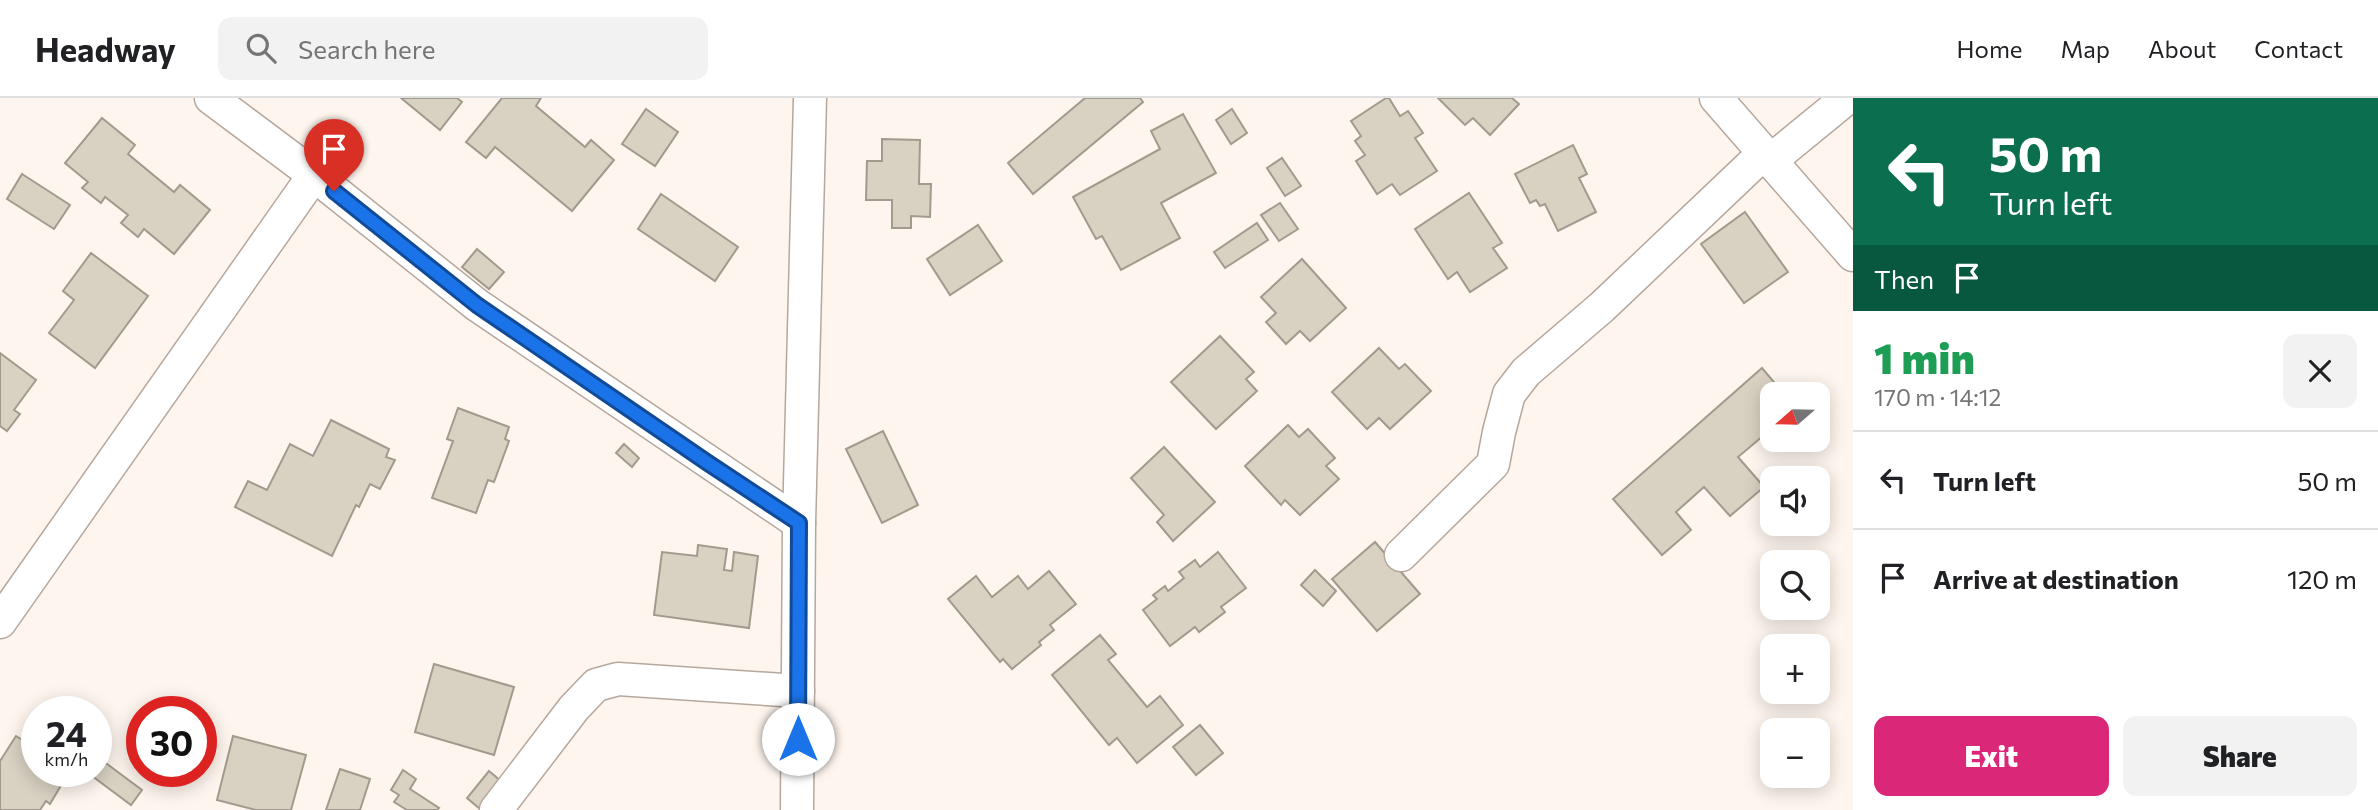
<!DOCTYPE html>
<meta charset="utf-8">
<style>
:root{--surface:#fff;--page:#f2f2f2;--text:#202124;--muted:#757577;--line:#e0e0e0;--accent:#db2777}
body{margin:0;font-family:Commissioner,sans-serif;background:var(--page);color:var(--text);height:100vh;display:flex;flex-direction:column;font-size:26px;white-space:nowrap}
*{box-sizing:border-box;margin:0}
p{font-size:23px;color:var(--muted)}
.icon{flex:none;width:38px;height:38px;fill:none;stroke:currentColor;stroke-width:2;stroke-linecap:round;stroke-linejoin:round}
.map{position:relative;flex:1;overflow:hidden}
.details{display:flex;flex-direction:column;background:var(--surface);width:525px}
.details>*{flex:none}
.top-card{background:#0b6e4f;color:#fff;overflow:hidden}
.needle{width:46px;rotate:250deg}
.fabs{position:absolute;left:1760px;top:284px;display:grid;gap:14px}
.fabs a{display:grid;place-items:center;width:70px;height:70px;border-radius:14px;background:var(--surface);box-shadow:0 4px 18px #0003;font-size:35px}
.speed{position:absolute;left:21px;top:598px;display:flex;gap:14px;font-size:35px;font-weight:700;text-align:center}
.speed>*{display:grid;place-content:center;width:91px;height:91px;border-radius:50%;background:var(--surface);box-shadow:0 4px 18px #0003;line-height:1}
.speed small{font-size:18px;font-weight:400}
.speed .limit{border:10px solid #d22;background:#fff;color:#111}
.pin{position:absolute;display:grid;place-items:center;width:60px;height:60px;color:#fff;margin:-72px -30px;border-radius:50% 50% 50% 0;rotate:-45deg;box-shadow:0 0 7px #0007}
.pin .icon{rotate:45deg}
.me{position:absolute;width:77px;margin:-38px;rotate:0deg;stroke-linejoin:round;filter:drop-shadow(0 0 5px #0008)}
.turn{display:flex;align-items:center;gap:24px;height:147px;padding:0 21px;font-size:32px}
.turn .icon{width:91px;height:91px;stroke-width:2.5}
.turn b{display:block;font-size:49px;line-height:60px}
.then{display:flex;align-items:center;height:66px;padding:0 21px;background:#0003;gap:14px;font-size:26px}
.round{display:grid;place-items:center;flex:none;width:74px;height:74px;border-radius:14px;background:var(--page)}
.summary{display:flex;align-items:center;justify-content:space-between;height:119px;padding:0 21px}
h1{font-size:42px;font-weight:800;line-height:52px;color:#1e9e55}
.primary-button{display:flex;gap:14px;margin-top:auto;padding:14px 21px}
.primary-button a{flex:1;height:80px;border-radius:14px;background:var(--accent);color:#fff;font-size:28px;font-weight:800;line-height:80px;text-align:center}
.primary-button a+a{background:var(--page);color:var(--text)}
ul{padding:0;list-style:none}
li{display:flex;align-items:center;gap:21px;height:98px;padding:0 21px;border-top:2px solid var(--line)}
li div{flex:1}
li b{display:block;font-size:26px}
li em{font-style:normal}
header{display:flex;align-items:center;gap:42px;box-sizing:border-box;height:98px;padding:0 35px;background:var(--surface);border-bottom:2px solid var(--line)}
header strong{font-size:33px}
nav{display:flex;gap:38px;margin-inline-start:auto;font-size:24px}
.search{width:490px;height:63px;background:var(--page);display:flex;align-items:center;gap:18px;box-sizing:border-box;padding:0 24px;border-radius:14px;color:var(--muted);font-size:26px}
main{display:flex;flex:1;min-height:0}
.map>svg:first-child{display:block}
.building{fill:#d9d2c3;stroke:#a19b8d;stroke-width:2}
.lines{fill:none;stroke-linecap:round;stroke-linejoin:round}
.minor-casing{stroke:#b6a79d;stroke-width:35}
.minor{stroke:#fff;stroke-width:32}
.route-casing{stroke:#114b97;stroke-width:18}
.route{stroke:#1a73e8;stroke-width:12}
</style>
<header>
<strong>Headway</strong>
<div class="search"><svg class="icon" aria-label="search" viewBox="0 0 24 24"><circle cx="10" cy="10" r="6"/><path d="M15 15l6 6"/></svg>Search here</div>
<nav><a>Home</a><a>Map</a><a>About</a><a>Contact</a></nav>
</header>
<main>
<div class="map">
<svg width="1853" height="712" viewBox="0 0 1853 712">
<rect width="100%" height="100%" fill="#fef5ee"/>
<g class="building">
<path d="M401 0H457L462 4 440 32Z"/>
<path d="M502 0H541L536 8 585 49 591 42 614 62 572 113 495 49 486 60 466 44Z"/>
<path d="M1085 0H1140L1143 4 1033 96 1008 65Z"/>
<path d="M1386 0H1389L1400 18 1408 13 1423 35 1415 40 1437 73 1400 97 1392 86 1377 96 1356 63 1365 57 1355 43 1361 38 1351 23Z"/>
<path d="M1438 0H1512L1519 6 1490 37 1473 20 1465 27Z"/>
<path d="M646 11 678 34 655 68 622 46Z"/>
<path d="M1232 11 1247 35 1231 46 1216 22Z"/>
<path d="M1183 16 1216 75 1161 105 1180 140 1121 172 1102 138 1096 141 1073 99 1160 51 1151 33Z"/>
<path d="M102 20 135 47 128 56 174 94 180 87 210 112 174 156 144 131 138 139 121 125 128 117 105 99 101 105 82 90 88 84 65 65Z"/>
<path d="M882 41 920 42 919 86H931L930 119 911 118V130H892V102H866L867 63H882Z"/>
<path d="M1573 47 1587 76 1579 80 1596 114 1558 133 1545 106 1540 108 1536 102 1530 105 1515 76Z"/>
<path d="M1282 60 1301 88 1285 98 1267 70Z"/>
<path d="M22 76 70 107 54 131 7 101Z"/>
<path d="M1469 95 1502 145 1493 150 1507 170 1470 194 1457 174 1448 181 1415 131Z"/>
<path d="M661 96 738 149 715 183 638 131Z"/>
<path d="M1280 105 1298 131 1279 143 1261 117Z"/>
<path d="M1745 114 1788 174 1744 205 1701 146Z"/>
<path d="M1257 125 1268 142 1225 170 1214 154Z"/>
<path d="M978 127 1002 163 950 197 927 161Z"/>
<path d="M477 151 504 174 489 191 462 169Z"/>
<path d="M91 155 148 198 95 270 49 235 74 202 63 193Z"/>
<path d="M1302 161 1346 210 1310 243 1300 233 1286 246 1266 224 1276 215 1261 199Z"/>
<path d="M1220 238 1254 274 1246 281 1257 293 1216 331 1171 284Z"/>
<path d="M1379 250 1399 271 1405 266 1431 293 1390 331 1379 320 1367 331 1332 294Z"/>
<path d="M0 255 36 282 14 312 20 316 7 333 0 328Z"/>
<path d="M1762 270 1784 296H1773V335L1770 332 1738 359 1764 389 1730 418 1704 389 1676 414 1691 432 1662 457 1613 401Z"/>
<path d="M458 310 509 329 505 341 509 343 494 384 488 382 476 415 432 400 453 343 447 341Z"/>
<path d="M331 322 389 351 386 359 395 362 380 391 370 386 359 409 356 407 332 458 235 409 248 383 267 392 290 346 313 358Z"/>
<path d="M1288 327 1299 339 1308 331 1335 360 1326 368 1339 381 1300 417 1285 402 1281 407 1245 368Z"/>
<path d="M883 333 918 407 882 425 846 351Z"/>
<path d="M624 346 639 360 632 369 616 355Z"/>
<path d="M1164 349 1215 404 1173 443 1157 424 1164 417 1131 380Z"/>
<path d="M1375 444 1420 496 1377 533 1332 481Z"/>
<path d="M698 447 727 451 724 472 732 473 734 454 758 458 749 530 654 517 662 454 697 458Z"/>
<path d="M1218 454 1246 490 1221 509 1225 514 1199 534 1195 529 1170 548 1143 512 1157 501 1153 497 1165 488 1168 493 1184 480 1179 474 1195 462 1200 469Z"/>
<path d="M1315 472 1336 493 1323 508 1301 487Z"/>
<path d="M1049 473 1076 506 1050 527 1054 532 1039 544 1041 547 1012 571 1003 561 1000 564 948 501 976 478 992 499 1018 478 1028 491Z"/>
<path d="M1100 537 1116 556 1108 562 1147 609 1160 598 1183 627 1137 665 1117 640 1109 647 1052 577Z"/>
<path d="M434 566 514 589 494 657 415 634Z"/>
<path d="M1200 627 1223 655 1196 677 1173 649Z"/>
<path d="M16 638 37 651V674H69L50 706 46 703 40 712H0V663Z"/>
<path d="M233 638 306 657 291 712H256L217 702Z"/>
<path d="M99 660 142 692 131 707 88 675 96 674V664Z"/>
<path d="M340 671 370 681 360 712H326Z"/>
<path d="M403 672 416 681 410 691 439 710 437 712H407L394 704 399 697 391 692Z"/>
<path d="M489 673 502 684 480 711 467 700Z"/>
</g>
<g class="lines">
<defs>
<g id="minor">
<path d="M211 0 314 77 477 207 799 425"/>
<path d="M1716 0 1853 157"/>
<path d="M1770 63 1847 0"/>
<path d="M1401 457 1493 366 1499 334 1509 296 1526 274 1602 209 1763 56"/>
<path d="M0 524 314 77"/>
<path d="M496 712 574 610 596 587 618 581 798 593"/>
<path d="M797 712 799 425 810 0"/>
</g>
</defs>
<use href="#minor" class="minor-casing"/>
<use href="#minor" class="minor"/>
</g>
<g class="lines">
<defs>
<path id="route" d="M334 93 477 207 708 365 799 425 798 641"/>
</defs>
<use href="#route" class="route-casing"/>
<use href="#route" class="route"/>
</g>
</svg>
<div class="fabs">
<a><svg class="needle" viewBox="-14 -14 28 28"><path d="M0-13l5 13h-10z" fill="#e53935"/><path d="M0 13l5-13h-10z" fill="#757577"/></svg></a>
<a><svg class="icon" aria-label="sound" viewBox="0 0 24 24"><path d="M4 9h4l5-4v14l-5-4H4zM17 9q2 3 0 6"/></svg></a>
<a><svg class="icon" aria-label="search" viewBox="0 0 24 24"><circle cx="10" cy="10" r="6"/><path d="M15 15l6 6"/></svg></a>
<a>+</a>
<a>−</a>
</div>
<div class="speed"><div>24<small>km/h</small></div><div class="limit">30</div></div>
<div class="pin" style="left:334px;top:93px;background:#d93025"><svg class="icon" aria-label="arrive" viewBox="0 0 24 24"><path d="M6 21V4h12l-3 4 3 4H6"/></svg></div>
<svg class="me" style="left:798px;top:641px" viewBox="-20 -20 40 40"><circle r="19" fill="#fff"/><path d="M0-13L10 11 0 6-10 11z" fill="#1a73e8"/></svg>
</div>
<section class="details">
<div class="top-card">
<div class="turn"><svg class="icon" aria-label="left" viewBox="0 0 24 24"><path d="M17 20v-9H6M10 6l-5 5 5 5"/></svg><div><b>50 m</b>Turn left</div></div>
<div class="then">Then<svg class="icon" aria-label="arrive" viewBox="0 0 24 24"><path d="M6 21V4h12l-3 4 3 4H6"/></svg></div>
</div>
<div class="summary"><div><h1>1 min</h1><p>170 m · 14:12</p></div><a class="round"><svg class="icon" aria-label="close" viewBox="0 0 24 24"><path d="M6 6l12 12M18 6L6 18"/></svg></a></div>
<ul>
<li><svg class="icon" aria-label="left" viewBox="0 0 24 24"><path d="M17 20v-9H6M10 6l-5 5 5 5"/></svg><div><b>Turn left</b></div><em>50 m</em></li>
<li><svg class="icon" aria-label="arrive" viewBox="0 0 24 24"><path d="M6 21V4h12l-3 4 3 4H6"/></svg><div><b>Arrive at destination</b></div><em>120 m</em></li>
</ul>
<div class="primary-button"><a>Exit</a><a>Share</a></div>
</section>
</main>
